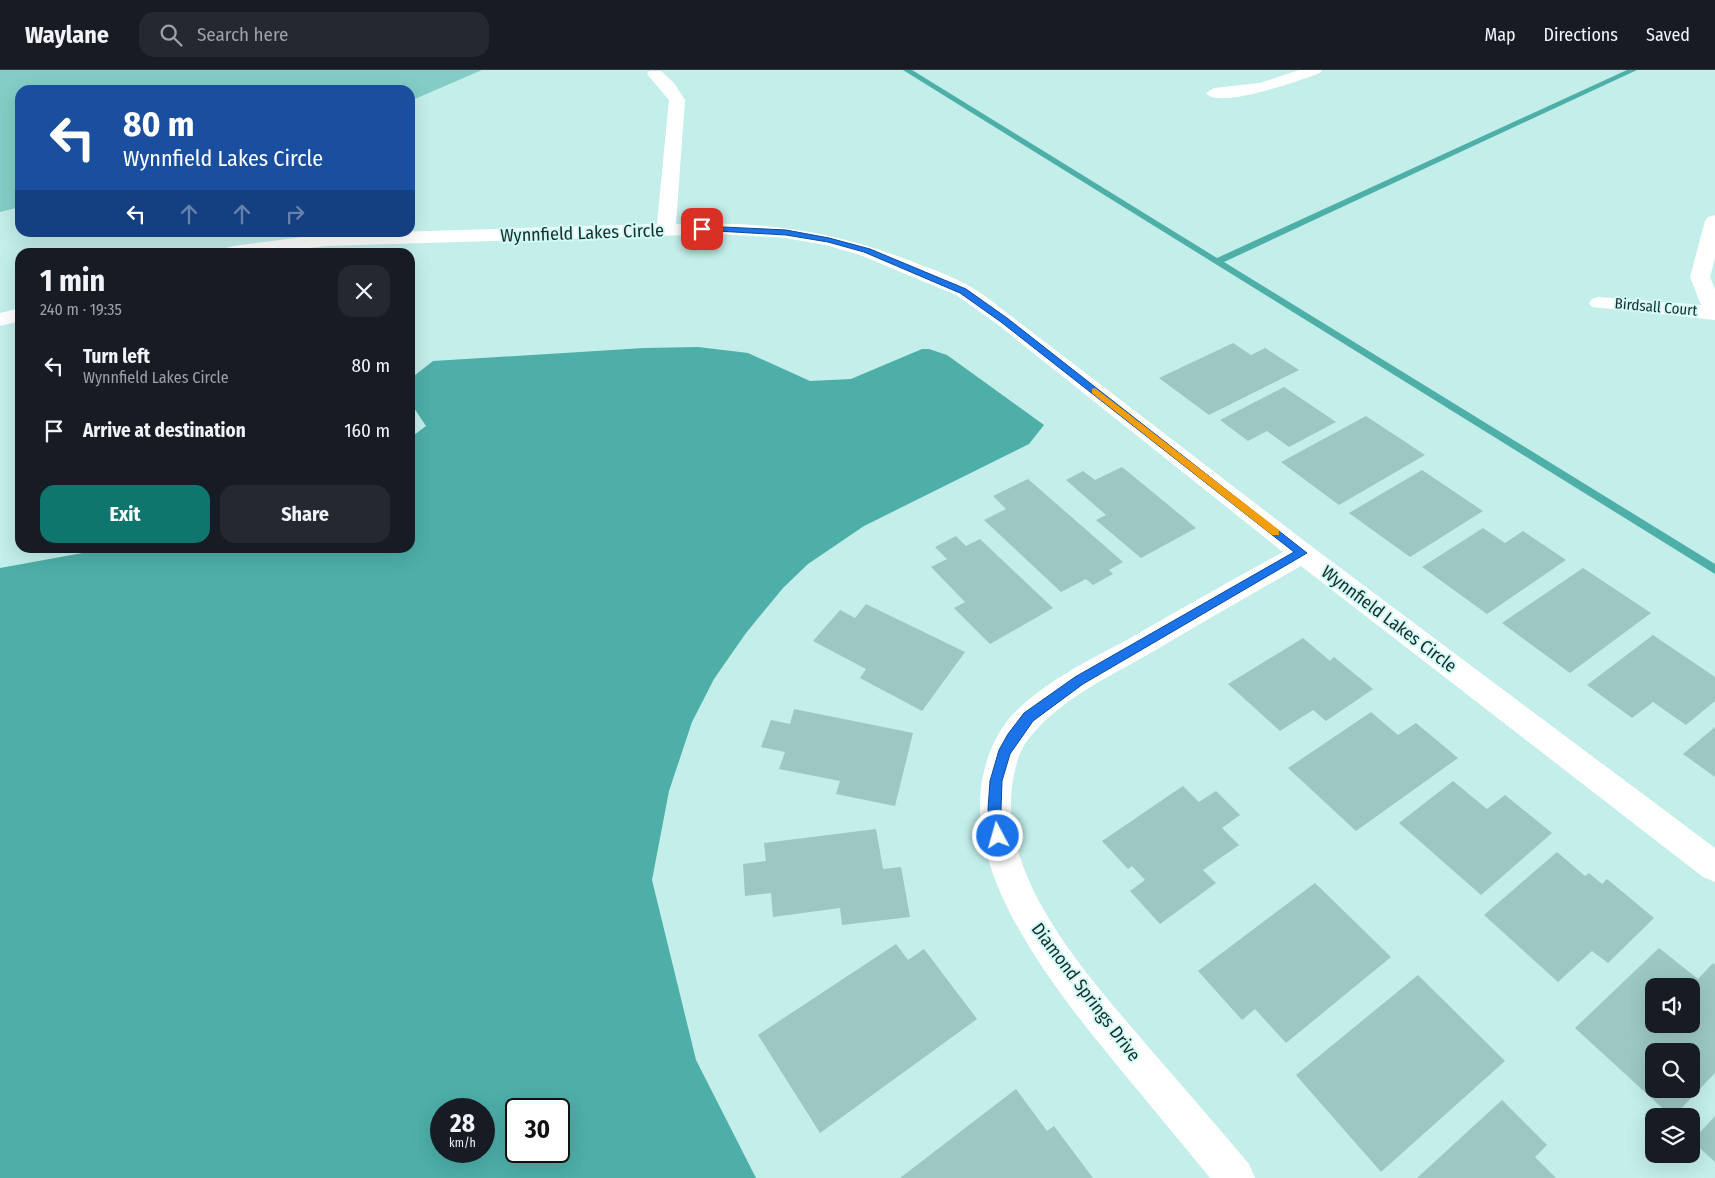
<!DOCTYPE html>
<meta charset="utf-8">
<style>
:root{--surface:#171b24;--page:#242831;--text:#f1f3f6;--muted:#9ea1a6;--line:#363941;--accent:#0f766e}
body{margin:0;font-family:"Fira Sans Condensed",sans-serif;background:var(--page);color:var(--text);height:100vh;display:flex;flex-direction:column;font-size:19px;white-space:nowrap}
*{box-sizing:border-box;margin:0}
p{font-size:16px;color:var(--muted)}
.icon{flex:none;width:28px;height:28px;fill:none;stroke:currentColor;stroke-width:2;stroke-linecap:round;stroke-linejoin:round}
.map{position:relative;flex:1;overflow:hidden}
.drawer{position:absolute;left:15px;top:178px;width:400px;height:305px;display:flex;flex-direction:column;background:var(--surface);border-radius:15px;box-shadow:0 5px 20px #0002}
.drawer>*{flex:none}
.top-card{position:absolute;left:15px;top:15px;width:400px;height:152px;border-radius:15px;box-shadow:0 5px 20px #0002;background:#1a4fa0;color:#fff;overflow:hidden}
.buttons{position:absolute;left:1645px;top:908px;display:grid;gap:10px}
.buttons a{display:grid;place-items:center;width:55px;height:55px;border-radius:10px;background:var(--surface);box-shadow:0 5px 20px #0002;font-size:25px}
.speed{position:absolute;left:430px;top:1028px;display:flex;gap:10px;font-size:25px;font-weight:700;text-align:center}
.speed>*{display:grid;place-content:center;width:65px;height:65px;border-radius:50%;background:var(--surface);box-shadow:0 5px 20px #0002;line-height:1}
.speed small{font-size:12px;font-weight:400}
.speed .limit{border:2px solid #111;border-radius:8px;background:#fff;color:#111}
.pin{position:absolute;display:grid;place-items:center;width:42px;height:42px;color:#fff;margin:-21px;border-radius:10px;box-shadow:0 2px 8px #0006}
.me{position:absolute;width:55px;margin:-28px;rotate:354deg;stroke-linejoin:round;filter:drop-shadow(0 0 4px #0008)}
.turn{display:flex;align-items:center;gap:18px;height:105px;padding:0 25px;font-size:22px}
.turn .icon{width:65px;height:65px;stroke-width:2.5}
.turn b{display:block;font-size:35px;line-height:42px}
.lanes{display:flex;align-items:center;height:48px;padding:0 25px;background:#0003;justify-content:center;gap:25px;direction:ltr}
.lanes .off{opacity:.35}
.round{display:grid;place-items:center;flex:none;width:52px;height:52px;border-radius:15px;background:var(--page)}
.headline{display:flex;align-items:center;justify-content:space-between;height:85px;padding:0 25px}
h1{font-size:30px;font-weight:700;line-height:38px}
.cta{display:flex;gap:10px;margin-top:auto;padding:10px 25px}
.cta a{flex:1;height:58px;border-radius:15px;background:var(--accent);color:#fff;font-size:20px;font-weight:700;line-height:58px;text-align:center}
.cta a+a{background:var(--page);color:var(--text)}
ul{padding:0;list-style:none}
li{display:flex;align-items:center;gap:15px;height:65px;padding:0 25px}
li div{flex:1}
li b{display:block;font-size:19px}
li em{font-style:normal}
header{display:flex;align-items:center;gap:30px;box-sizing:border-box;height:70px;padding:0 25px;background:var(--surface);border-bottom:1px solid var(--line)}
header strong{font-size:24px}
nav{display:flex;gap:28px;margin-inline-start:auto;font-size:18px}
.search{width:350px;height:45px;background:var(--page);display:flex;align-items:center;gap:12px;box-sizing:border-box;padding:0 18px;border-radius:15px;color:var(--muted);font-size:19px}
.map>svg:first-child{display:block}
.green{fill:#84cdc7}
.water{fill:#4dafa8;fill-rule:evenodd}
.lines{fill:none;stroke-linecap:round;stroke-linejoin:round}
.stream{fill:#4dafa8;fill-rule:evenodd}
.building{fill:#9cc7c3;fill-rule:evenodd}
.minor{fill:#fff;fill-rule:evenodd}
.route{fill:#1a73e8;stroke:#114b97}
.slow{fill:#f59e0b}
.labels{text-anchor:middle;stroke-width:4;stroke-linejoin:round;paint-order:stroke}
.far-street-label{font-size:15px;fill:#1a2b29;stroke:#d0fcf7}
.street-label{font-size:18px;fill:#1a2b29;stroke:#d0fcf7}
</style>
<header>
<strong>Waylane</strong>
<div class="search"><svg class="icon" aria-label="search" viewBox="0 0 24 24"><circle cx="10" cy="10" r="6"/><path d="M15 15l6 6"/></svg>Search here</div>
<nav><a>Map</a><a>Directions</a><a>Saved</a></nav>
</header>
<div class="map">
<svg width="1715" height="1108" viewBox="0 0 1715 1108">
<rect width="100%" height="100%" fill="#c3eeea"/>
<path class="green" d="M0 0H482L410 31V20H20V137L0 142Z"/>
<path class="water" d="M698 277 748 283 810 311 851 309 922 279H929L947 285 1044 355 1029 374 864 456 808 494 783 518 746 563 714 609 692 652 669 721 652 810 696 990 756 1108H0V498L110 478H410V368L426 356 410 332V309L433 291 644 278ZM441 1039H484V1081H441ZM516 1039H559V1081H516Z"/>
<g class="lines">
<path class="stream" d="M903 0H912L1217 188 1627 0H1637L1224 192 1715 494V504Z"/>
</g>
<g class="building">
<path d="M1233 273 1251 285 1265 278 1299 300 1209 345 1159 308Z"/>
<path d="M1284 317 1336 352 1289 377 1267 361 1248 371 1220 350Z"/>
<path d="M1366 346 1425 385 1339 435 1281 392Z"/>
<path d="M1122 397 1166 433 1196 458 1141 488 1096 450 1106 445 1066 410 1083 401 1095 410Z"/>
<path d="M1422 400 1483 441 1410 487 1349 443Z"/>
<path d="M1028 409 1123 492 1109 500 1113 504 1093 515 1086 509 1061 522 984 450 1006 439 993 426Z"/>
<path d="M1483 458 1505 473 1523 461 1566 490 1487 544 1422 497Z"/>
<path d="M956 466 966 476 980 469 1053 538 990 574 954 538 965 532 931 497 947 489 935 477Z"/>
<path d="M1583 498 1651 543 1570 603 1502 553Z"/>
<path d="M866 534 965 582 922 641 860 608 866 599 813 571 840 540 855 548Z"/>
<path d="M1653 565 1715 607V631L1686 655 1653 632 1632 648 1587 615Z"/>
<path d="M1303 568 1330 591 1334 587 1373 619 1326 651 1313 640 1280 661 1228 614Z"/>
<path d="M794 639 913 663 895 736 836 724 840 711 779 699 785 682 761 677 771 650 790 654Z"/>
<path d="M1371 642 1398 665 1416 653 1458 688 1356 761 1288 698Z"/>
<path d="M1715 657V707L1683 684Z"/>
<path d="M1453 711 1487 739 1505 725 1552 763 1481 825 1399 753Z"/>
<path d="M1183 716 1199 732 1216 721 1240 745 1222 758 1239 775 1203 800 1216 813 1160 854 1130 821 1145 810 1132 796 1128 799 1102 771Z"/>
<path d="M876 759 883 799 901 797 910 847 842 855 840 838 773 847 771 823 745 826 743 794 766 791 764 773Z"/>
<path d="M1557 782 1585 806 1589 803 1602 814 1607 809 1654 848 1608 893 1592 881 1558 912 1484 845Z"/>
<path d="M1315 813 1391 887 1286 973 1255 939 1242 950 1198 901Z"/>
<path d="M896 874 908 890 924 879 977 949 820 1063 758 965Z"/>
<path d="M1659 878 1698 909 1713 893 1715 895V1003L1674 1046H1671L1575 958ZM1654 916H1691V954H1654ZM1654 981H1691V1019H1654Z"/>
<path d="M1418 905 1505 991 1381 1102 1296 1005Z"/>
<path d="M1016 1019 1047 1061 1054 1056 1093 1108H900Z"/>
<path d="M1502 1030 1547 1075 1535 1087 1556 1108H1417Z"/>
<path d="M1715 1046V1092L1692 1071Z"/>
</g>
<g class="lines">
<g class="minor">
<path d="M1299 0H1322L1320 3C1302 10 1217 40 1206 23L1214 18 1260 13Z"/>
<path d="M649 1H661L674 13 685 30 676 154C763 151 830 160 911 191 931 199 953 206 971 217 985 225 998 236 1011 246L1311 476 1715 778V812L1703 807 1301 496C1250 525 1199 554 1149 584 1108 607 1060 630 1030 667 1020 679 1017 691 1014 705 992 805 1092 910 1151 980 1184 1018 1217 1056 1249 1094L1255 1108H1210C1182 1073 1153 1039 1125 1005 1063 929 958 806 984 701 990 678 999 658 1016 641 1047 611 1087 591 1125 571 1177 541 1230 511 1283 482L997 254 956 225 860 185 826 175 785 168 720 164 326 176 275 182H223L226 178 233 176 326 164 657 154 669 30 647 4Z"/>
<path d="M1715 145V188L1710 207 1715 219V250L1592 237 1589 233 1592 229 1599 227 1701 235 1690 207 1705 151 1708 147Z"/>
<path d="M20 238V251L0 256V243Z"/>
</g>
</g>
<path class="route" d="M702 156 786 160 829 168 870 179 966 219 1007 248 1307 483 1083 614 1033 651 1010 684 1002 711 1001 739 1004 766 1002 770H993L988 739 990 711 999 680 1008 664 1024 643 1075 607 1294 482 1001 252 960 223 864 182 828 172 786 165 699 160V157Z"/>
<path class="slow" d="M1095 318 1279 460V465H1272L1092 323V319Z"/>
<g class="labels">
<g class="far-street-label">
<text transform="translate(1656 237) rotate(5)" y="5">Birdsall Court</text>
</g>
<g class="street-label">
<text transform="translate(582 163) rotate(-2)" y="6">Wynnfield Lakes Circle</text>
<text transform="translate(1389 549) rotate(37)" y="6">Wynnfield Lakes Circle</text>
<text transform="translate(1086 922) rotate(53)" y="6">Diamond Springs Drive</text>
</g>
</g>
</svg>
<div class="buttons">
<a><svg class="icon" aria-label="sound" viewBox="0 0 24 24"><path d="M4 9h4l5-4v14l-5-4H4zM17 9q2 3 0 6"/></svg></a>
<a><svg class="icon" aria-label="search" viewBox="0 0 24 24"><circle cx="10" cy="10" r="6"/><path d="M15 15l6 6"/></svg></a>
<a><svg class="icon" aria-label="layers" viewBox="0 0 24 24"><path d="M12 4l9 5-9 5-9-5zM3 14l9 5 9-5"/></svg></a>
</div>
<div class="speed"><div>28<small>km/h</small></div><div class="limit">30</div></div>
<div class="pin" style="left:702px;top:159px;background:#d93025"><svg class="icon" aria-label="arrive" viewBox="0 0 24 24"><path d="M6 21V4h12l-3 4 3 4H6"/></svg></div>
<svg class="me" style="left:998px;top:766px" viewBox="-20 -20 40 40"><circle r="17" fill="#1a73e8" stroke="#fff" stroke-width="3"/><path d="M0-11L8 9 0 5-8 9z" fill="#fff"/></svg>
<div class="top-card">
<div class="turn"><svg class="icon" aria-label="left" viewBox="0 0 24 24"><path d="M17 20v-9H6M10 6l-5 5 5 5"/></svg><div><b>80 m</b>Wynnfield Lakes Circle</div></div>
<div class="lanes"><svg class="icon" aria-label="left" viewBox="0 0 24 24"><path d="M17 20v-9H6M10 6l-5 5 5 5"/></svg><svg class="icon off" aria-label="ahead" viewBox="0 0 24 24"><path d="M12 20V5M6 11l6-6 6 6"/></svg><svg class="icon off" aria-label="ahead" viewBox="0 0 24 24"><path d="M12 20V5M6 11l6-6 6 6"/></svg><svg class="icon off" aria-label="right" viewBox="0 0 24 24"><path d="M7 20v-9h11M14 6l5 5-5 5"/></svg></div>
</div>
<section class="drawer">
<div class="headline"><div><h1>1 min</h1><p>240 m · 19:35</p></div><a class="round"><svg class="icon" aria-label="close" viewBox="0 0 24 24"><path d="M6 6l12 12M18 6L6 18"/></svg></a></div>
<ul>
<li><svg class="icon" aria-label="left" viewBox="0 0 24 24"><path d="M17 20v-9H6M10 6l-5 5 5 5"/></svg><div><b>Turn left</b><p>Wynnfield Lakes Circle</p></div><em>80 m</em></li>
<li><svg class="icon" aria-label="arrive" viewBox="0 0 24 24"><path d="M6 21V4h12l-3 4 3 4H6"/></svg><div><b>Arrive at destination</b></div><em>160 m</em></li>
</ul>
<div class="cta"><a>Exit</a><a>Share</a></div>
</section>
</div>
